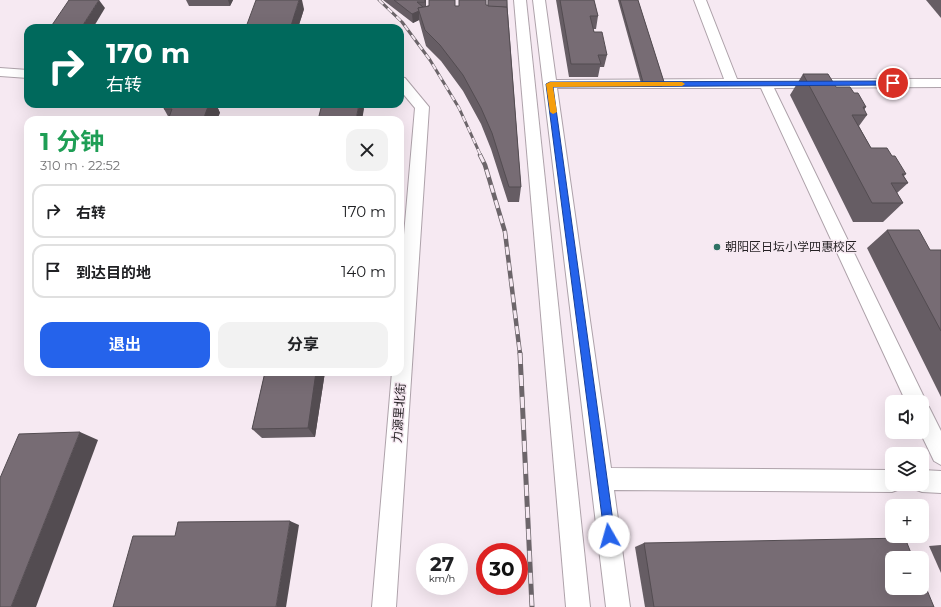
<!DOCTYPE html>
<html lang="zh">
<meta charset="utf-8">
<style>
:root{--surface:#fff;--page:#f2f2f2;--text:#202124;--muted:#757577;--line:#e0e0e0;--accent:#2563eb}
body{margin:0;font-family:Montserrat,"Noto Sans SC",sans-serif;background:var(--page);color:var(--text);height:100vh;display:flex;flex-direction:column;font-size:15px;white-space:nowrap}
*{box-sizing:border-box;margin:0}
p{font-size:13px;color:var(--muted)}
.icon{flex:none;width:22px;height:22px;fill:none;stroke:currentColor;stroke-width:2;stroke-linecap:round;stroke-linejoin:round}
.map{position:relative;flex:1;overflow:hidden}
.drawer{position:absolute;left:24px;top:116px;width:380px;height:260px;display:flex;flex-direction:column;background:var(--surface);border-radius:12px;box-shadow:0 4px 16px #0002}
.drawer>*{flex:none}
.banner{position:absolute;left:24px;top:24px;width:380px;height:84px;border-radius:12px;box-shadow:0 4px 16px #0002;background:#00695c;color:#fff;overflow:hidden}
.controls{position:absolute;left:885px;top:395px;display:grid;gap:8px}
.controls a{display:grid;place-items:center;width:44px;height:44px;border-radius:8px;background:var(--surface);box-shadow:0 4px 16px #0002;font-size:20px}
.speed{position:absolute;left:416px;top:543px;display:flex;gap:8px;font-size:20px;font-weight:700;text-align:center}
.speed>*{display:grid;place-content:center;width:52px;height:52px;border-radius:50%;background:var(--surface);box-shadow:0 4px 16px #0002;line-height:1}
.speed small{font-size:10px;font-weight:400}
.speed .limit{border:6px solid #d22;background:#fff;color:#111}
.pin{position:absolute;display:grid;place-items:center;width:34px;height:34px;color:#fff;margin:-17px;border:2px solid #fff;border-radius:50%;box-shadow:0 1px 4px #0007}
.me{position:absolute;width:44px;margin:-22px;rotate:353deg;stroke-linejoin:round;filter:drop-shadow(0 0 3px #0008)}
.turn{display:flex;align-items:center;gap:14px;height:84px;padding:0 16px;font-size:18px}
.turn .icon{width:52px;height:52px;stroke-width:2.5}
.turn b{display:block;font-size:28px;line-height:34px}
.round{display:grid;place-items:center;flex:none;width:42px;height:42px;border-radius:12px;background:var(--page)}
.summary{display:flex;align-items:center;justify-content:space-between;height:68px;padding:0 16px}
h1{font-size:24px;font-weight:700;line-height:30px;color:#1e9e55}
.primary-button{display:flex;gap:8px;margin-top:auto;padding:8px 16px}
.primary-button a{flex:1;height:46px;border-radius:12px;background:var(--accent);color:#fff;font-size:16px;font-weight:700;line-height:46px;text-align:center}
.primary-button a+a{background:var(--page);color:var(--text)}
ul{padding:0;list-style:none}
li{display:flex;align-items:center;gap:12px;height:54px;margin:0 8px 6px;padding:0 8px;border:2px solid var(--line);border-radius:12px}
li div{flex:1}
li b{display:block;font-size:15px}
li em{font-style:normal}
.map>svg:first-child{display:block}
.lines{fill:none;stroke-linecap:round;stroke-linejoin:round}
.minor-casing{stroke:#aea2aa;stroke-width:2}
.minor{fill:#fff;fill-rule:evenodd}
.rail-far2-casing{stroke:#6c656a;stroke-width:3}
.rail-far1-casing{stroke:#6c656a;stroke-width:4.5}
.rail-casing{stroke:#6c656a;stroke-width:5}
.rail-far2{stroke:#f6e9f2;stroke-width:2;stroke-dasharray:6;stroke-linecap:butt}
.rail-far1{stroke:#f6e9f2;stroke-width:3;stroke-dasharray:8;stroke-linecap:butt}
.rail{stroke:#f6e9f2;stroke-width:3.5;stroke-dasharray:11;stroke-linecap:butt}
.wall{fill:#665d64}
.shaded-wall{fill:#534c51}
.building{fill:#776c74;stroke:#534c51}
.route{fill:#2563eb;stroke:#184099}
.slow{fill:#f59e0b}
.poi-dot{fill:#2e7164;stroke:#f6e9f2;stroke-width:1.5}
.labels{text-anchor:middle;stroke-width:3;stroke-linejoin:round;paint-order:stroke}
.poi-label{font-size:12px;fill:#231f22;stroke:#f6e9f2;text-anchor:start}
.street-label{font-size:12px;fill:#231f22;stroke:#f6e9f2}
</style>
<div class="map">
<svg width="941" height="607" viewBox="0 0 941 607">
<rect width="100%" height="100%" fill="#f6e9f2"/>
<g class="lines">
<defs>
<g id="minor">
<path d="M514 0H526L590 607H566Z"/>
<path d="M533 0H545L556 80 724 79 694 0H706L737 79H941V87L774 88 923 395 926 402 925 405 929 407 941 431V465L934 461 920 432H922V402H906L761 88H557L611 468 892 470V484H902L900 489 892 492 614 490 630 607H606Z"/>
<path d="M0 68 28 70V78L0 76Z"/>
<path d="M400 77 405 78 429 107 396 607H372L392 372H400V281L415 108 400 90Z"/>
<path d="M922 470 941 471V493L922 492 914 489 912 484H922Z"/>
</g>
</defs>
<use href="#minor" class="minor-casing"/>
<use href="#minor" class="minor"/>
<defs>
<path id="rail-far2" d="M379 0 402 22 430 60 459 108 481 156"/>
<path id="rail-far1" d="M480 155 485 165 505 232 520 354"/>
<path id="rail" d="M520 353 532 607"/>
</defs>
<use href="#rail-far2" class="rail-far2-casing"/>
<use href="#rail-far1" class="rail-far1-casing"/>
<use href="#rail" class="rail-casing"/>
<use href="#rail-far2" class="rail-far2"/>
<use href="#rail-far1" class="rail-far1"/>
<use href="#rail" class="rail"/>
</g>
<g class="wall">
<path d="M186 0H233L230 6H189Z"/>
<path d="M383 0H426V6L455 0V6H488V0H507L521 187 519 202H508L491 149 481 124 463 91 441 61 426 46 420 24 419 20 413 23Z"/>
<path d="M556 0H594L598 16 596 29H593L594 32 607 55 604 67H600L598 77H569Z"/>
<path d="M618 0H638L664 82 662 87H642Z"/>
<path d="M926 0H941V18Z"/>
<path d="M304 9 298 28H246V27Z"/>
<path d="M803 74 836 87 854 93 866 107 864 110 867 115 859 126 871 148 892 156 906 174 904 176 908 183 897 193 903 203 883 222H853L790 95Z"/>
<path d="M166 104H216L220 113 169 118 164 109Z"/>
<path d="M887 230 930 250H941V397L867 248Z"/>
<path d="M265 372H325L315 437 262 438 252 429Z"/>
<path d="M644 543 934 607H645L635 547Z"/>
<path d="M941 545V573L929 546Z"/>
</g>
<g class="shaded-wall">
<path d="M99 0 105 8 93 28H81Z"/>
<path d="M228 0H233L230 6Z"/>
<path d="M299 0H302L304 9 298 28H292L291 26Z"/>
<path d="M425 0H426L425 11Z"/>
<path d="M419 11V20L413 23 412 14Z"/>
<path d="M209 104H216L220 113 217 120H203Z"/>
<path d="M359 104H363L364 109 362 120H356Z"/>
<path d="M316 372H325L315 437 308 428Z"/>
<path d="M80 432 98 440 36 607H11Z"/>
<path d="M290 521 299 525 286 607H276Z"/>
</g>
<g class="building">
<path d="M69 0H99L81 28H50Z"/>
<path d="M256 0H299L291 26 246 27Z"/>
<path d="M394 0H425V2H417L423 7 418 8 419 11 412 14Z"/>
<path d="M429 0H455V6H459V0H486V5L507 7 521 187H509L492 133 481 108 463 75 440 45 425 30 418 8 429 6Z"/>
<path d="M488 0H507V7L488 6Z"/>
<path d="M560 0H594L598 16H590L594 32H602L607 55H598L601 64H571Z"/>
<path d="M620 0H638L664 82H643Z"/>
<path d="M803 74H828L836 87H850L854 93H858L866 107H863L867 115H852L871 148H887L892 156H895L906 174H902L908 183H891L903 203H872Z"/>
<path d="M166 104H209L203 120H168L172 109H164Z"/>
<path d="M322 104H359L356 120H318Z"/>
<path d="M887 230H919L930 250H941V331Z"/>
<path d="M265 372H316L308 428 252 429Z"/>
<path d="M80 432 11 607H0V478L19 434Z"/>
<path d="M290 521 276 607H113L133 536H175L178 522Z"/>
<path d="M905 538 913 558H892V588H922V578L934 607H654L644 543Z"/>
</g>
<path class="route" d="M893 81 897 83 896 85 553 87 615 536 613 540 609 541 605 540 546 84 550 82Z"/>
<path class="slow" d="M550 82H682L685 84 682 86 553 87 557 112 553 114 550 112 546 84Z"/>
<circle class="poi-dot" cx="717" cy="247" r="4"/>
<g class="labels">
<g class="poi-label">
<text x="725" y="251">朝阳区日坛小学四惠校区</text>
</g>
<g class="street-label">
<text transform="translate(399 413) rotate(-86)" y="4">力源里北街</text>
</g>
</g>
</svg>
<div class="controls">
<a><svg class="icon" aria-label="sound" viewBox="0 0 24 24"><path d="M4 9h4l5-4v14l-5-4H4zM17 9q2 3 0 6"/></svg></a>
<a><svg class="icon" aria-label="layers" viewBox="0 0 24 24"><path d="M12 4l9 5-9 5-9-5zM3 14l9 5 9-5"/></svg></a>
<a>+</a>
<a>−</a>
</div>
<div class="speed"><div>27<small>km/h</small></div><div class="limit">30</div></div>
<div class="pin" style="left:893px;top:83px;background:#d93025"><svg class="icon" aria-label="arrive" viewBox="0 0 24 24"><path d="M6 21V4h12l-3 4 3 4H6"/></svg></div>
<svg class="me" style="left:609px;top:536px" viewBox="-20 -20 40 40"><circle r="19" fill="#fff"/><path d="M0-13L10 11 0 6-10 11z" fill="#2563eb"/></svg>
<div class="banner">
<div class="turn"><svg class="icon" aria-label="right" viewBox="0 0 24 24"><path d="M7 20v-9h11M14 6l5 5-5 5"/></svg><div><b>170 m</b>右转</div></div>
</div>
<section class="drawer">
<div class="summary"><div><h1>1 分钟</h1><p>310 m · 22:52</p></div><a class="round"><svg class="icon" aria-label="close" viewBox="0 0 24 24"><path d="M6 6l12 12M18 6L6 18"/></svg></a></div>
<ul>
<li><svg class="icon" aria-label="right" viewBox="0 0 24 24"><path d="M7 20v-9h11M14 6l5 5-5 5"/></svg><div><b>右转</b></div><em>170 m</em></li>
<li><svg class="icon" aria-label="arrive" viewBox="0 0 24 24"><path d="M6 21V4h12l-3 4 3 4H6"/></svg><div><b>到达目的地</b></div><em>140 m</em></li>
</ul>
<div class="primary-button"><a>退出</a><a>分享</a></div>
</section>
</div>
